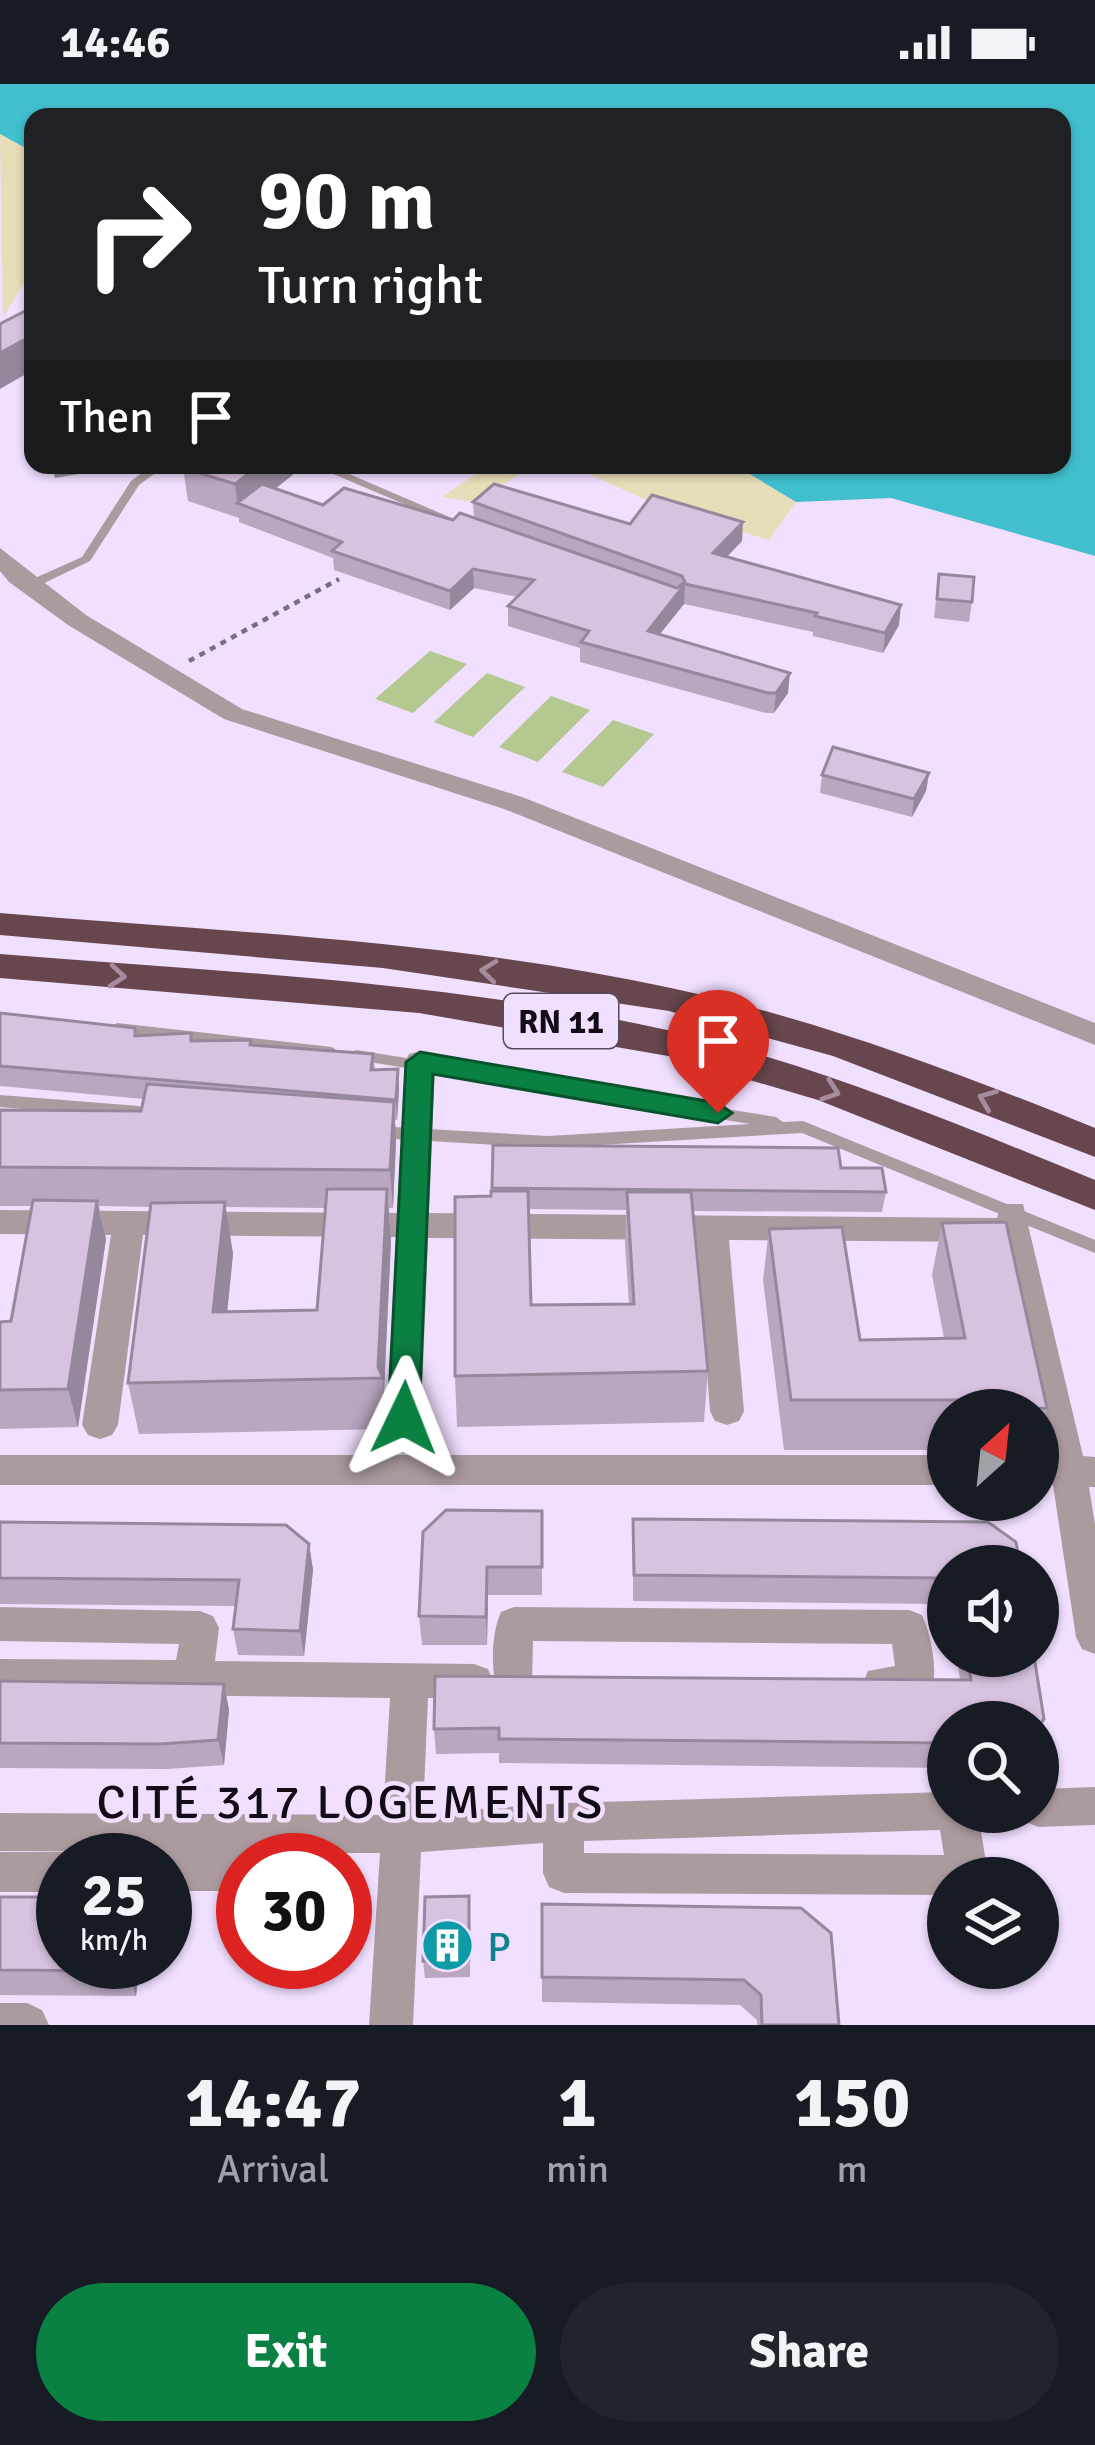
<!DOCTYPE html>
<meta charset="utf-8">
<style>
:root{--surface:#171b24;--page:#20242c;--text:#f1f3f6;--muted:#9ea1a6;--accent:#0b8043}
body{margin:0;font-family:Signika,sans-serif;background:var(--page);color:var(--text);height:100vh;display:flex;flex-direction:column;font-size:45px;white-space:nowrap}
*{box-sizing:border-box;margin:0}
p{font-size:39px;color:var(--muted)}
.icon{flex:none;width:66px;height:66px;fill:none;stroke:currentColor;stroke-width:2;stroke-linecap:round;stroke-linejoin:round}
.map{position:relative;height:1941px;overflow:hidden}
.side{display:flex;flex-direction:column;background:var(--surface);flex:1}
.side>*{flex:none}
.top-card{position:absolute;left:24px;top:24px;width:1047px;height:366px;border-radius:24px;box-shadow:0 3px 9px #0004;background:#202124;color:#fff;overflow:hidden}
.needle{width:78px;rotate:27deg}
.buttons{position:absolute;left:927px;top:1305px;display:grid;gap:24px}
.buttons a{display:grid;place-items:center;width:132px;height:132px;border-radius:50%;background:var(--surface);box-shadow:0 3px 9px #0004;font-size:60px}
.speed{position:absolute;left:36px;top:1749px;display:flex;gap:24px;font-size:60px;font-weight:700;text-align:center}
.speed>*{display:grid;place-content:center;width:156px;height:156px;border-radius:50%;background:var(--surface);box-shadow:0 3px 9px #0004;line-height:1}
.speed small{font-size:30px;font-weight:400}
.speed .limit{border:18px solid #d22;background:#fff;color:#111}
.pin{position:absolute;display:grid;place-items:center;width:102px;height:102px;color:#fff;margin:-123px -51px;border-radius:50% 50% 50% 0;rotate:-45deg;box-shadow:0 0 12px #0007}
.pin .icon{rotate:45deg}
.me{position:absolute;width:132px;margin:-66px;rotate:2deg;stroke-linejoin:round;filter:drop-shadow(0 0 9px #0008)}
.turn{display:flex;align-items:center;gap:42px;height:252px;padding:0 36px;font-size:54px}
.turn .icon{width:156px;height:156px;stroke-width:2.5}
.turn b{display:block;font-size:84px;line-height:102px}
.then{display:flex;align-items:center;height:114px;padding:0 36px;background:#0003;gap:24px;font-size:45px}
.eta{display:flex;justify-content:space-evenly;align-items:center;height:204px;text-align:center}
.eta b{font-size:72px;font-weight:800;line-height:84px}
.cta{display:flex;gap:24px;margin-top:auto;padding:24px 36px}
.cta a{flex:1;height:138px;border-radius:72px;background:var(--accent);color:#fff;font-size:48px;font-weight:800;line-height:138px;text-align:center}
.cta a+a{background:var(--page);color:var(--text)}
.status{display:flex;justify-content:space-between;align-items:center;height:84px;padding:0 60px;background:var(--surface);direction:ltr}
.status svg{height:33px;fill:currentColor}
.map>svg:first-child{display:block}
.green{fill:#b4c88f}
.sand{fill:#e7ddb8}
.water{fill:#41bfcd}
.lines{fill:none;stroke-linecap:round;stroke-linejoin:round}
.path{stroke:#786d81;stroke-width:4.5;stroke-dasharray:6 6;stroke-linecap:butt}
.lane{fill:#ac9b9e;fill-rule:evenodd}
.street{fill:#ac9b9e;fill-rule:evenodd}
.highway{fill:#67464d;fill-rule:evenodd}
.wall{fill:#b9a7c0;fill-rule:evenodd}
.shaded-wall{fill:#96889c}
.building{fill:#d7c2df;stroke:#96889c;stroke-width:3}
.oneway{stroke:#a58b9d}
.route{fill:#0b8043;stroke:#07532c;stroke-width:3}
.labels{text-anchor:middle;stroke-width:9;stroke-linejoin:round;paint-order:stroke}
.shield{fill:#f0dfff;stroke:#554b5d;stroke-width:3}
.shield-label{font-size:33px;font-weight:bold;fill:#120c17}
.near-culture-label{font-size:42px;fill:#0d838f;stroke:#f0dfff;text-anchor:start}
.near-neighbourhood-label{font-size:48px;letter-spacing:3px;fill:#120c17;stroke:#f0dfff}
</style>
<div class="status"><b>14:46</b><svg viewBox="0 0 49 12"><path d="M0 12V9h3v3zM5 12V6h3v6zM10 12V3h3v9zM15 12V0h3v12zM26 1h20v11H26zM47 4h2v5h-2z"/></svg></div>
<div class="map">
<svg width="1095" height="1941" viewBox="0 0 1095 1941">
<rect width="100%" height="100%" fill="#f0dfff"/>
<g class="green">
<path d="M430 567 467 580 413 629 375 615Z"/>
<path d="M487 589 525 603 473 653 434 638Z"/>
<path d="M551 612 590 626 538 678 499 663Z"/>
<path d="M613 636 654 650 603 703 562 688Z"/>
</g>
<g class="sand">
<path d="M0 50 33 68V201H23L3 233Z"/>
<path d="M489 381H560L551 389 532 383 474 418 442 413Z"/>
<path d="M582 381H735L796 418 769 456 664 424 580 386Z"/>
</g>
<path class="water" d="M0 0H1095V472L891 414 796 418 735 381H1062V33H33V68L0 50Z"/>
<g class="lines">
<path class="path" d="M189 577 339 495"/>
<g class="lane">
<path d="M153 381H166L139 401 90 477 32 505H24V499L82 473 131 397Z"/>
<path d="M312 381H328L468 441 466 443H458Z"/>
<path d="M117 939 332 963 339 968 332 973 112 948 110 944Z"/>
<path d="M356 966 776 1033 783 1038 803 1037 1095 1156V1169L802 1049 548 1064 378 1054 373 1052 370 1048 373 1044 378 1042 548 1052 750 1040 351 975 348 971Z"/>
<path d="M0 1011 139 1022 147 1028 139 1034 0 1023Z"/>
</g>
<g class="street">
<path d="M0 464 86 531 242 625 522 713 1095 939V961L504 725 224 635 68 541 9 498 0 487Z"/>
<path d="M420 967 431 970 435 978 429 1129 997 1134 1001 1120H1023L1083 1372 1095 1373V1403H1089L1095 1441V1570L1082 1565 1076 1553 1053 1401H1038V1371H1047L1002 1158 729 1156 744 1327 739 1337 727 1341 715 1337 710 1327 697 1156 428 1154 421 1334 416 1344 404 1348 392 1344 387 1334 396 1153 143 1151 118 1341 112 1351 100 1355 88 1351 82 1341 111 1151 0 1150V1126L397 1129 405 978 409 970Z"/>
<rect x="0" y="1371" width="948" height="30"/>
<path d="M0 1523 200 1527 213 1532 219 1544 215 1577 474 1580 488 1585 493 1597 488 1609 474 1614H428L423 1729 563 1719 948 1708V1728H978L988 1791 948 1794V1811L564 1809 549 1803 543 1789V1759L421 1768 413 1941H369L380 1769H247L259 1776H243V1807H165V1776H149L162 1768 0 1767V1729L383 1731 390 1614 0 1609V1575L176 1576 179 1560 0 1557ZM940 1746 944 1771 584 1769V1757Z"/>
<path d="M514 1523 909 1526 922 1531C932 1553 939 1591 930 1612L916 1617 868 1611 863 1599 868 1587 895 1582 892 1560 533 1557 532 1597 527 1609 513 1614 499 1609C490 1588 491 1550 501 1528Z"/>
<path d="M1095 1703V1741L1038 1743 1024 1737 1020 1728H1038V1705Z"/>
<path d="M0 1768H63L78 1776H63V1808H0Z"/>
<path d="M0 1919H27L42 1926 49 1941H0Z"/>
</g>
<g class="highway">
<path d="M0 829C223 848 451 856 671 904 818 935 956 988 1095 1044V1073L833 972 669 927 383 884 0 851Z"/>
<path d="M0 870C223 888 448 897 667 946 815 980 955 1039 1095 1096V1126L818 1016 668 972 419 929 0 894Z"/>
</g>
</g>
<g class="wall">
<path d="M305 381 275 405 323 421 453 436 474 434 473 418 742 457 727 473 899 541 883 569 813 552V548L684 520 660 550 788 609 774 629H766L580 578V564L508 542V522L517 513 474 504 450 526 334 486 333 474 239 438V434L188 417 183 384Z"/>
<path d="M939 490 972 518 969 538 934 534Z"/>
<path d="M929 689 926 707 912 733 820 709 822 691Z"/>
<path d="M0 929 137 952 373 970 375 985H398L399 1006 397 1036H395L396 1057 393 1124H389L391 1157 384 1307 387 1345 139 1350 128 1299 151 1123 99 1122 106 1155 78 1343 0 1345V1238L11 1237 32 1122H0V1026L141 1027 144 1015 0 1002ZM225 1123 325 1124 317 1226 227 1228 233 1170Z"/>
<path d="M493 1061 841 1084 886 1108 882 1128 693 1127 708 1287 704 1338 457 1343 455 1292 492 1107ZM529 1125 626 1126 625 1160 629 1220 531 1221Z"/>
<path d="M942 1139 1047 1324 1038 1358V1326H948V1366H784L763 1196 769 1145 860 1256 944 1254 932 1191Z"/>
<path d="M542 1427V1511H488L487 1561H422L419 1532Z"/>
<path d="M633 1435 948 1482V1528L937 1520 633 1517Z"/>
<path d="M0 1438 309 1460 313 1486 304 1572 238 1571 233 1545 236 1522 0 1520Z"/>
<path d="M957 1572H1034L948 1638V1684L499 1679V1669L436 1670 434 1645 960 1596Z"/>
<path d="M0 1597 224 1600 229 1626 224 1681 167 1685 0 1684Z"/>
<path d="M0 1813 63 1878H140L136 1912 0 1911Z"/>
<path d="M542 1820 801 1824 839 1941H757V1936L740 1921 542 1918Z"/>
<path d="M470 1830V1893L425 1894 423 1877Z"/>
</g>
<g class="shaded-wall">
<path d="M33 251V286L0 305V269Z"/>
<path d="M52 381H96L84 389 55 394Z"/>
<path d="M260 381H305L251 424 237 419 239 434 235 400Z"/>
<path d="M743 438 742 457 712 488 713 469Z"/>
<path d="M473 485 474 504 450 526V507Z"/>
<path d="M685 500 684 520 647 566 648 547Z"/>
<path d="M901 521 899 541 883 569 885 549Z"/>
<path d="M790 589 788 609 774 629 776 609Z"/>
<path d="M929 689 926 707 912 733 914 715Z"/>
<path d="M398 985 399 1006 397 1036 396 1016Z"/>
<path d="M394 1018 396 1057 393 1124 390 1086Z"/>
<path d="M387 1105 391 1157 384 1307 383 1294 378 1283Z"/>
<path d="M97 1117 106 1155 78 1343 68 1305Z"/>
<path d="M225 1118 233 1170 222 1280 213 1228Z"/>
<path d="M309 1460 313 1486 304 1572 300 1547Z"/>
<path d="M487 1483 488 1511 487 1561 486 1533Z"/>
<path d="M224 1600 229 1626 224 1681 218 1656Z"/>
<path d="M129 1878H140L136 1912 128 1887Z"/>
</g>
<g class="building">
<path d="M33 223V251L0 269V240Z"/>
<path d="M187 381H260L235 400 183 384Z"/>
<path d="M262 400 323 421 344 404 453 436 460 429 677 504 685 498 682 492 473 418 494 400 630 440 652 411 743 438 713 469 901 521 885 549 815 532 817 529 685 500 648 547 790 589 776 609H768L581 558 589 547 508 522 534 496 473 485 450 507 332 467 342 458 237 419Z"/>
<path d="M939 490 974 493 972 518 937 515Z"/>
<path d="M833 663 929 689 914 715 822 691Z"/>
<path d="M0 929 135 944V952L191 949V957L251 956 250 961 373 970 371 986 398 985 396 1016 0 982Z"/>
<path d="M147 1000 394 1018 390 1086 0 1083V1026L141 1027Z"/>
<path d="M493 1061 838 1064 841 1084H882L886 1108 492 1104Z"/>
<path d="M327 1105H387L378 1283 383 1294 128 1299 151 1119 225 1118 213 1228 317 1226Z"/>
<path d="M491 1107H528L531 1221 634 1220 627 1108H691L708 1287 455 1292V1113L491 1112Z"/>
<path d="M33 1116 97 1117 68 1305 0 1306V1238L11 1237Z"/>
<path d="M1006 1138 1047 1324 964 1326 959 1316H791L769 1145 842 1143 860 1256 965 1254 942 1139Z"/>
<path d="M446 1426 542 1427V1483H487L486 1533 419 1532 423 1448Z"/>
<path d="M633 1435 988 1438 1016 1458 1020 1482H948V1497L943 1494 634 1491Z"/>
<path d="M0 1438 286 1441 309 1460 300 1547 233 1545 239 1496 0 1494Z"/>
<path d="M967 1572H1034L1044 1635 1038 1643V1638H948V1659L499 1655V1644L434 1645 435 1592 971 1596Z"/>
<path d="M0 1597 224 1600 218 1656 160 1660 0 1659Z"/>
<path d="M469 1812V1876L423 1877 425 1813Z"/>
<path d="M0 1813H63V1878H129L128 1887 0 1886Z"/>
<path d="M542 1820 801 1824 831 1849 839 1941H762L761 1911 744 1896 542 1893Z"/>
</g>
<defs><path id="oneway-chevron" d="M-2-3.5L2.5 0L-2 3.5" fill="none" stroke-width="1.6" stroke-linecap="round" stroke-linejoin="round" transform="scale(3)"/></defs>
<g class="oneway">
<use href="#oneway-chevron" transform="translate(489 887) rotate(-174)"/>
<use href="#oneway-chevron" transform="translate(117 892) rotate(5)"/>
<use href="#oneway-chevron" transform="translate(831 1007) rotate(19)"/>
<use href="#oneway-chevron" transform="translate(987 1015) rotate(-158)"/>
</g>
<path class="route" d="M420 968 718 1019 732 1029 718 1039 433 990 419 1334 415 1343 404 1347 392 1343 388 1334 406 978Z"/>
<defs>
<symbol id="building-disc" viewBox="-11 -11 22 22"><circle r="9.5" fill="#0f9aa8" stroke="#f0dfff"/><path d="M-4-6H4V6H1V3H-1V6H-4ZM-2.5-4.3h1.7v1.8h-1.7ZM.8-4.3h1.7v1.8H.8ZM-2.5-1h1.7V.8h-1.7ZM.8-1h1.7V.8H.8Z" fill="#fff"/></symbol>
</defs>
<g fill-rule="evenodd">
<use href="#building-disc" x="418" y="1832" width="59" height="59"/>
</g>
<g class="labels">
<rect class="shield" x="504" y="910" width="114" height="54" rx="9"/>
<g class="shield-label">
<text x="561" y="949">RN 11</text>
</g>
<g class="near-culture-label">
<text x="487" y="1877">P</text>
</g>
<g class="near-neighbourhood-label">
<text x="351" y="1734">CITÉ 317 LOGEMENTS</text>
</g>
</g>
</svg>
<div class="buttons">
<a><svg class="needle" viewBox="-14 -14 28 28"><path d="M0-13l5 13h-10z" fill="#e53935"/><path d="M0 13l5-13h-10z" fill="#9ea1a6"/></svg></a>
<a><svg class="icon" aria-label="sound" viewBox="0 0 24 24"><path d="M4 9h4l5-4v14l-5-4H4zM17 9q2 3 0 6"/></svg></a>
<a><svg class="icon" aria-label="search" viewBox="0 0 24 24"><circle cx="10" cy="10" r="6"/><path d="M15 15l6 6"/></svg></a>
<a><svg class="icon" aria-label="layers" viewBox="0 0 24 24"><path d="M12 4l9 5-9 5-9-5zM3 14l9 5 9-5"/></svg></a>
</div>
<div class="speed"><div>25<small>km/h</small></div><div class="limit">30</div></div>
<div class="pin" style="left:718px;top:1029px;background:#d93025"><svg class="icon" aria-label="arrive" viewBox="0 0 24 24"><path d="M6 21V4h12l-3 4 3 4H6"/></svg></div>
<svg class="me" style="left:404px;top:1334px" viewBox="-20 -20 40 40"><path d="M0-17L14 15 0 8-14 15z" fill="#0b8043" stroke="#fff" stroke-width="4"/></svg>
<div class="top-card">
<div class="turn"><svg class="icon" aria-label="right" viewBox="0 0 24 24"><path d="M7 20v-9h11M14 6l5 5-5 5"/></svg><div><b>90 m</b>Turn right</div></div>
<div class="then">Then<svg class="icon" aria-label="arrive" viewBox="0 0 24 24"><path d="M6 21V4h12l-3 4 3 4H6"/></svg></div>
</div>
</div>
<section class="side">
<div class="eta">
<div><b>14:47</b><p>Arrival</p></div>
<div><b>1</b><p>min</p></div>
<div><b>150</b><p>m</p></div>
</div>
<div class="cta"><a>Exit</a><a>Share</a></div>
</section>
